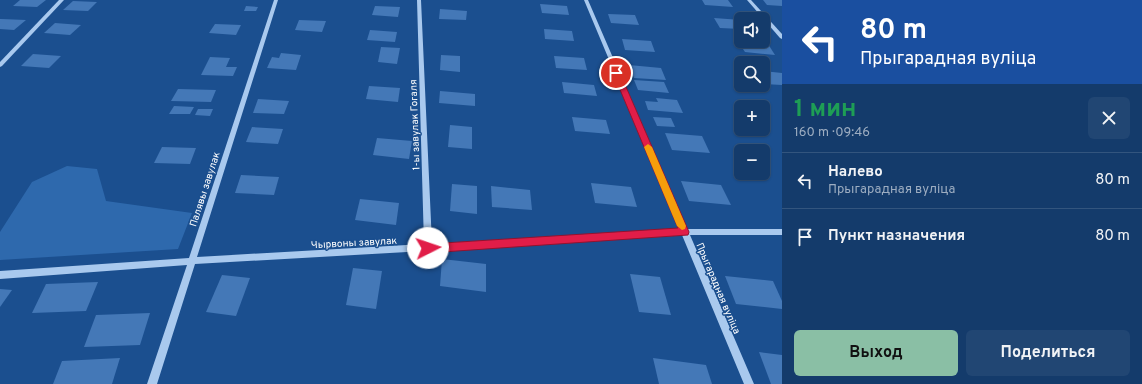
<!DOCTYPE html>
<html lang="ru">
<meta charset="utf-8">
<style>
:root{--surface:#143b6b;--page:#214673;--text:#f1f3f6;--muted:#9dadc1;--line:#33557e;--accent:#8abfa5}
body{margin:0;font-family:Overpass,sans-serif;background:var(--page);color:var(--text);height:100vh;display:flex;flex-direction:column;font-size:15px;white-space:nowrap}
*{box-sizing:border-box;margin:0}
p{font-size:13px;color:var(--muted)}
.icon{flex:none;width:22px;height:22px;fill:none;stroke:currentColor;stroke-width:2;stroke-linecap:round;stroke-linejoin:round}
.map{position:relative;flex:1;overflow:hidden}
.panel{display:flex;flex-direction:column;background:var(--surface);width:360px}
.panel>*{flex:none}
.banner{background:#1a4fa0;color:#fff;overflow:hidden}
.buttons{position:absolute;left:734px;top:12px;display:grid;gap:8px}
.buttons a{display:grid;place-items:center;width:36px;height:36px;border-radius:6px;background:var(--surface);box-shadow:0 1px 3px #0004,0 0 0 1px var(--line);font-size:20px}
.pin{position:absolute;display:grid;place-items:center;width:34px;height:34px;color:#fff;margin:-17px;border:2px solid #fff;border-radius:50%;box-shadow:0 1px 4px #0007}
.me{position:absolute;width:44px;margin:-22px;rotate:86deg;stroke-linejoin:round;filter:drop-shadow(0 0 3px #0008)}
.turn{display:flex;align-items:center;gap:14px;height:84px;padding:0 12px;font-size:18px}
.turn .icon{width:52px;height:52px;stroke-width:2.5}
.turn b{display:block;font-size:28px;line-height:34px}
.round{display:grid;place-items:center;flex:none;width:42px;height:42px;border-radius:6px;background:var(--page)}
.overview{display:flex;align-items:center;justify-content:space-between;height:68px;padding:0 12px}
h1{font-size:24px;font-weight:700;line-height:30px;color:#1e9e55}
.action{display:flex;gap:8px;margin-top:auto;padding:8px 12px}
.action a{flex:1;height:46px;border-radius:6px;background:var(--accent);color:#111;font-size:16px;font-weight:700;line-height:46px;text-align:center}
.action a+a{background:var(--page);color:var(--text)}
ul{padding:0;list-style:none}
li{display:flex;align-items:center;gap:12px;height:56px;padding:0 12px;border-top:1px solid var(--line)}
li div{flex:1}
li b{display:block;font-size:15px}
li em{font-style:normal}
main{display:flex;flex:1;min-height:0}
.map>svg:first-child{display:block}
.green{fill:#2e69ad}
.building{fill:#4478b7}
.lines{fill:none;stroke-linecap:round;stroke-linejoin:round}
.minor{fill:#a9c9ee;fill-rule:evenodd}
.route{fill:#e11d48;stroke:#92132f}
.slow{fill:#f59e0b}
.labels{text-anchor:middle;stroke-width:3;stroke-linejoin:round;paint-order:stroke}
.street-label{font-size:10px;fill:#fff;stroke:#1b4f8f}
</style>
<main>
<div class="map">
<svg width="782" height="384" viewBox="0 0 782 384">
<rect width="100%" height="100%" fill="#1b4f8f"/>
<path class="green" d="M67 166 97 169 106 201 192 213 178 249 0 260V232L32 182Z"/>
<g class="building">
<path d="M20 0H46L37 7 13 6Z"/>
<path d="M702 0H728L733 7 705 5Z"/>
<path d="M763 0H782V6L767 5Z"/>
<path d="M73 1 97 2 88 11 63 10Z"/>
<path d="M540 4 567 6 569 15 542 13Z"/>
<path d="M246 6 258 7 256 11H244Z"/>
<path d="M375 6 400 7 398 17 372 15Z"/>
<path d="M440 9 467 11 466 20 439 19Z"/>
<path d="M608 14 635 15 639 25 611 23Z"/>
<path d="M714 18 741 20V29L720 28Z"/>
<path d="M0 19H1L26 20 14 30 0 29Z"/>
<path d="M299 20 326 21 322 32 295 30Z"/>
<path d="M55 23 81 25 70 35 44 33Z"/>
<path d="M215 24 241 25 236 35 209 33Z"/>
<path d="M544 29 572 31 574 41 545 39Z"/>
<path d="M370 30 397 32 395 42 367 40Z"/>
<path d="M622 39 651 41 655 52 625 50Z"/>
<path d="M738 42 768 44 775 55 745 52Z"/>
<path d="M381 47 400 48 397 64 378 62Z"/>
<path d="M281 53 301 55 296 70 267 68 272 57 279 58Z"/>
<path d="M33 54 61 56 49 68 21 66Z"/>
<path d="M441 55 460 56V72L440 70Z"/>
<path d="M554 56 584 58 587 70 556 68Z"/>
<path d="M210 57 230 58 226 67H237L233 76 201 75Z"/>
<path d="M629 65 661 68 666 80 634 78Z"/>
<path d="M763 71 782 73V85L764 84Z"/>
<path d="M634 80 664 82 669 93 638 90Z"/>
<path d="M562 82 594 85 597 96 564 93Z"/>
<path d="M369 86 400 88 398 102 366 99Z"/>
<path d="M178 89 216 90 211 102 171 101Z"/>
<path d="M440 91 475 94V106L439 103Z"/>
<path d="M656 98 677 100 683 113 648 110 645 101 658 102Z"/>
<path d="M258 99 289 101 284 114 253 113Z"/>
<path d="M174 106 194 107 190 114H169Z"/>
<path d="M198 109H213L210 116 195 115Z"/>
<path d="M572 117 606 120 610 134 575 131Z"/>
<path d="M653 117 671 118 675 127 657 126Z"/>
<path d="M450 125 472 127V149L448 147Z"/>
<path d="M252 127 283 129 278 144 246 142Z"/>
<path d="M665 133 702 136 710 153 672 150Z"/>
<path d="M377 138 412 141 409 159 373 155Z"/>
<path d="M162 147 196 148 190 164 154 163Z"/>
<path d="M241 175 279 177 274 195 235 193Z"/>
<path d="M681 181 721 185 731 205 689 201Z"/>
<path d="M591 183 631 187 637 207 595 203Z"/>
<path d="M452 184 477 186V214L450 211Z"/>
<path d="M491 186 530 190 532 210 492 207Z"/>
<path d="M360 199 399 203 396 225 355 220Z"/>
<path d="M442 259 486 264V292L440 286Z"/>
<path d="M353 268 382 271 376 309 346 305Z"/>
<path d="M630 274 660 277 671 315 639 312Z"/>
<path d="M222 275 250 278 236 316 206 312Z"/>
<path d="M725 276 773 281 782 301V309L736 304Z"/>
<path d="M98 282 86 311 32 313 46 284Z"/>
<path d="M0 289 12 290 0 307Z"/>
<path d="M150 313 140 345 84 347 96 315Z"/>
<path d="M759 352 782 355V384H771Z"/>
<path d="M120 358 112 384H53L62 361Z"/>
<path d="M653 358 706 365 712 384H659Z"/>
</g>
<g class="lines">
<g class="minor">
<path d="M59 0H64L2 66 0 67V62Z"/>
<path d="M274 0H278L197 257 424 244 417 0H421L432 244 680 229 584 0H588L687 229H782V235H690L754 384H744L682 235 431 250 428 252 425 251 195 264 157 384H147L187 265 0 279V271L189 258Z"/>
<path d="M747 0H751L782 34V39L780 38Z"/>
</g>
</g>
<path class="route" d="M614 71 620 73 689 232 688 235 428 253 424 252 423 248 428 244 678 228 613 73Z"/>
<path class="slow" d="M648 144 652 147 686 226 685 229 682 230 677 226 644 147Z"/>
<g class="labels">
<g class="street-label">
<text transform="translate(414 125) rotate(-92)" y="4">1-ы завулак Гогаля</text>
<text transform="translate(204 189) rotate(-72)" y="4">Палявы завулак</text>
<text transform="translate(354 242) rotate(-3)" y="4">Чырвоны завулак</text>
<text transform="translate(719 288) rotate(67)" y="4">Прыгарадная вуліца</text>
</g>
</g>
</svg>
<div class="buttons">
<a><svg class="icon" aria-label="sound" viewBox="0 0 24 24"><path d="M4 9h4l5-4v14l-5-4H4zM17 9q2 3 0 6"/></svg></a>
<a><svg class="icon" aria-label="search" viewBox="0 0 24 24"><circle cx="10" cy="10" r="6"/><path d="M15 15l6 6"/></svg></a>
<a>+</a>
<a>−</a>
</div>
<div class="pin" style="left:616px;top:73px;background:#d93025"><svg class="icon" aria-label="arrive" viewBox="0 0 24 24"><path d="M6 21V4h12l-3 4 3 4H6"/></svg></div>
<svg class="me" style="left:428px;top:248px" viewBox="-20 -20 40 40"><circle r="19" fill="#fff"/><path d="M0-13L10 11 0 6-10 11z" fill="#e11d48"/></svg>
</div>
<section class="panel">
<div class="banner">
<div class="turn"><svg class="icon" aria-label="left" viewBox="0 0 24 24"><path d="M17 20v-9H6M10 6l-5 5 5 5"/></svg><div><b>80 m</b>Прыгарадная вуліца</div></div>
</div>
<div class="overview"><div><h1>1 мин</h1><p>160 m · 09:46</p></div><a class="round"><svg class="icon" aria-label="close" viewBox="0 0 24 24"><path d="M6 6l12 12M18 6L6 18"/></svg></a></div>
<ul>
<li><svg class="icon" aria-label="left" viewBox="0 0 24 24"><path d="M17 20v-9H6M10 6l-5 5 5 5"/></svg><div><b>Налево</b><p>Прыгарадная вуліца</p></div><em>80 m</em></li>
<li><svg class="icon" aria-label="arrive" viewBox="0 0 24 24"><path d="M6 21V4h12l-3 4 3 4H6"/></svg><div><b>Пункт назначения</b></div><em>80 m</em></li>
</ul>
<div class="action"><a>Выход</a><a>Поделиться</a></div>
</section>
</main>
